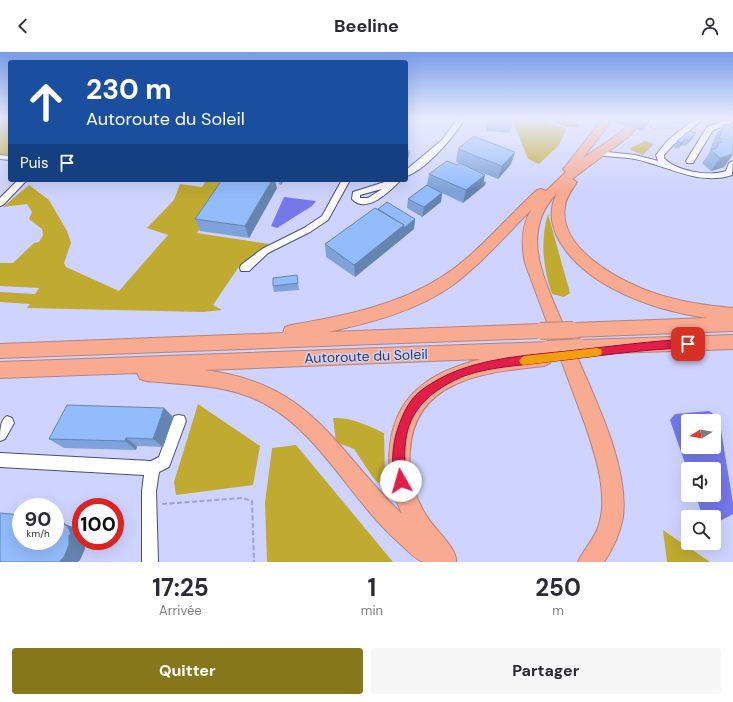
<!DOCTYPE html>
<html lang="fr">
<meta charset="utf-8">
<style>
:root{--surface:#fff;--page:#f7f7f7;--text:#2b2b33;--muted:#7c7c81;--accent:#87771b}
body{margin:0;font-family:"DM Sans",sans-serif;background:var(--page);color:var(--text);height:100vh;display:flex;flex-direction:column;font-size:15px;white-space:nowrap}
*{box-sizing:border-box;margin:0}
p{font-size:13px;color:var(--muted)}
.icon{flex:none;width:22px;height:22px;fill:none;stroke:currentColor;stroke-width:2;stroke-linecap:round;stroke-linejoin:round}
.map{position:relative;height:510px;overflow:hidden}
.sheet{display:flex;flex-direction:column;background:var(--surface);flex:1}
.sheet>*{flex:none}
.banner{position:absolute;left:8px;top:8px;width:400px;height:122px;border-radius:4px;box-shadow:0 4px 16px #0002;background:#1a4fa0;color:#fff;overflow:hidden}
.needle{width:26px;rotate:259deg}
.controls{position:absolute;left:681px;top:362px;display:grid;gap:8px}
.controls a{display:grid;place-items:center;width:40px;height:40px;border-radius:4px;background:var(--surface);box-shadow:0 4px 16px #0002;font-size:20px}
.speed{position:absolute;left:12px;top:446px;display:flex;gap:8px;font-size:20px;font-weight:700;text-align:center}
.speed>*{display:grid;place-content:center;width:52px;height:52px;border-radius:50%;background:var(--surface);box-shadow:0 4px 16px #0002;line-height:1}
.speed small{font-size:10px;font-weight:400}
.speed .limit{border:6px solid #d22;background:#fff;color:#111}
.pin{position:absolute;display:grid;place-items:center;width:34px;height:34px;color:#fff;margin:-17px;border-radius:8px;box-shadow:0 2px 6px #0006}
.me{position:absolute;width:44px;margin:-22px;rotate:353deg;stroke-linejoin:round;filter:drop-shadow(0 0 3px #0008)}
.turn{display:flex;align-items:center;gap:14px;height:84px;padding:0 12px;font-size:18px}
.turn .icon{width:52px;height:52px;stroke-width:2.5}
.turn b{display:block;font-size:28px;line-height:34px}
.then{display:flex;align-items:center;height:38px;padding:0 12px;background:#0003;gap:8px;font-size:15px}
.eta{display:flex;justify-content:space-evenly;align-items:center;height:68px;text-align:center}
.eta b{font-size:24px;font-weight:700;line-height:28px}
.action{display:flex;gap:8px;margin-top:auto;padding:8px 12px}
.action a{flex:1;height:46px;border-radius:4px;background:var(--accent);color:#fff;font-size:16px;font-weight:700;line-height:46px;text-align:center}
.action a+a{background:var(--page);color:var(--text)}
header{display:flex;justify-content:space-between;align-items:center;height:52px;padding:0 12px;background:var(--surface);font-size:18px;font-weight:700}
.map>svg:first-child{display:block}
.green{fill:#c0aa2f}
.water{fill:#7478eb;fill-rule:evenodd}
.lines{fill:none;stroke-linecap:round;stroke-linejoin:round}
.minor-casing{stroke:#484d7a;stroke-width:2}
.highway-casing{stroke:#b4837a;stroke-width:2}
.path-far1{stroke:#9ea3c7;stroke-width:1;stroke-dasharray:3 1.5;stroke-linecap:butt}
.path{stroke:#9ea3c7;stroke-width:2;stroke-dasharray:5 2.5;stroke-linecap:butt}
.minor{fill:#fff;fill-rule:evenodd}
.highway{fill:#f9ab92;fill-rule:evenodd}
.highway-bridge-casing{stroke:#b4837a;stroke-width:18;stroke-linecap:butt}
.highway-bridge{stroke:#f9ab92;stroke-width:16}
.wall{fill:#7ea2d9}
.shaded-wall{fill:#6684b0}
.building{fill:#92bcfc;stroke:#6684b0}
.route{fill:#e11d48;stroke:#92132f}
.slow{fill:#f59e0b}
.labels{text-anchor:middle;stroke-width:3;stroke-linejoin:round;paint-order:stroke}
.street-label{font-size:14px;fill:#35384d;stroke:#ced4ff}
</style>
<header><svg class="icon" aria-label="back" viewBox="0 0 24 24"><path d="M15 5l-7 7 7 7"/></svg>Beeline<svg class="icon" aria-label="person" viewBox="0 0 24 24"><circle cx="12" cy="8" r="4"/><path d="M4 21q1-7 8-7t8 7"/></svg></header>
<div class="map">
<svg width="733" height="510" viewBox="0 0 733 510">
<rect width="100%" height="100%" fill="#ced4ff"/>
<g class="green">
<path d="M2 66H10V103L0 102V68Z"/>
<path d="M512 66H538L566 77 559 93 539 112 528 107Z"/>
<path d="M547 66 567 67 580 74C573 78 554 71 547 66Z"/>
<path d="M645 89 654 92 643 103 631 98 630 96Z"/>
<path d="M206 128H232L197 181 269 192 238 216 213 253 222 258 203 260 27 256 30 252 0 250V240L35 242 39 236 0 234V211H13L34 191 39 190 43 183 42 177 29 167 32 160 27 152 3 155 29 133 49 148 67 179 71 191 64 211 66 215 119 239 168 183 147 176 174 148 180 132 202 135Z"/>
<path d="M548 162 570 241 564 245 552 242C543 216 540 188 548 162Z"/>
<path d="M198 352 260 394 253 433 176 443 174 430Z"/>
<path d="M333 366C351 365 367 373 384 381L385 426 378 431 372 424 354 397 336 390Z"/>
<path d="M296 393 393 510H267L265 451 272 396Z"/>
<path d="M663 478 710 510H667Z"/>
</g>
<g class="water">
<path d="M284 145 316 149 312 154 277 176 271 174Z"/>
<path d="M709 359 719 366 733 451V462L720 469 714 468V465C699 465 700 455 696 443H714V417H688V420L670 368 675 362ZM688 369H714V395H688Z"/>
</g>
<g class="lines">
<defs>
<g id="minor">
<path d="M458 66H465C456 83 424 120 406 124V118L442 88Z"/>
<path d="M696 66H704L674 92 664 103V106C675 119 709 125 726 119L729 111 733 109 732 123C699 134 668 114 635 107 623 105 610 105 598 103L594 101 598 99 635 103 658 109 656 103 668 88Z"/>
<path d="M725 69H731L732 71 713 78 693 111H687L686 109 707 75Z"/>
<path d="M0 103 10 104V108L0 107Z"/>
<path d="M18 128H27L3 153 0 154V146Z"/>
<path d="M342 128H350L328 168 310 180 268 201 249 219H241L240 216 241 213 262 197 304 176 322 164Z"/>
<path d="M391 128H401C391 138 367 163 352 147L353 140ZM382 137 368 146H360V143Z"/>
<path d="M179 363 184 364 186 369 169 415 159 420 156 439 158 510H142V439L144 423 0 415V401L151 409 159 405 174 364Z"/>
<path d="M7 364 12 366 14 371 5 387 0 389C0 379 0 368 7 364Z"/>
</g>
<g id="highway">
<path d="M603 66H611L612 68 583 106 616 84 627 74H635L636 76 628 85 572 127 577 130C572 138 566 145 565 154 557 200 631 236 667 245 688 251 711 254 733 256V279L573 285 568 283 573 295 575 290 581 288 733 283V297L581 302 575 300C595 347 629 414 623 465 620 481 613 497 604 510H578C583 498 592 490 597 478 610 447 596 405 586 375L525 211C521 192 521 173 532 157 506 183 482 211 453 233 417 259 370 271 328 280L540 272 546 274 548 279 546 284 540 286 0 306V292L283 281 285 275 291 273C343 264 395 254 440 226 477 203 505 167 537 138L541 137 546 139 566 120 563 117 565 115ZM557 141C550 154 550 168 556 182 580 234 655 259 708 266L573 271 567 273 565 277C547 232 517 183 557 141Z"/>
<path d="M547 290 553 292 556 297 551 303 553 306 550 311 544 314C488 320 414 326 410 399 408 421 414 444 426 463 433 476 458 496 456 510 448 510 429 510 423 510 413 506 404 495 397 489 352 449 320 382 267 353 230 332 187 333 146 329L140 327 137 321 0 326V310ZM481 307C462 312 441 319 425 331 383 361 382 419 402 462 333 395 312 331 204 318Z"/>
</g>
</defs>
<use href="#minor" class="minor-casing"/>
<use href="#highway" class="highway-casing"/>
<path class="path-far1" d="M645 73 655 77 677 76"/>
<path class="path" d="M162 452 242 446 252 449 254 510"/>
<use href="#minor" class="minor"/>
<use href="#highway" class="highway"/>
<defs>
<g id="highway-bridge">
<path d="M540 279 573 278"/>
<path d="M547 297 581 295"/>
</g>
</defs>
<use href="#highway-bridge" class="highway-bridge-casing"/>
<use href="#highway-bridge" class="highway-bridge"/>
</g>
<g class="wall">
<path d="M488 66H513V69L510 81 486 79V74Z"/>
<path d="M603 66H651L646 74 642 79Z"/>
<path d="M724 72 733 75V103L724 115 711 119 702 111 711 98H710L715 84Z"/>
<path d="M689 79 692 87 685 94 682 93 677 97 673 95 677 89Z"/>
<path d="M458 97 515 100 511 112 498 127 456 110Z"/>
<path d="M429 122 484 129 486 130 485 133 463 151 442 141 441 150 422 165 407 156 408 147 427 133Z"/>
<path d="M279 128H284L281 133 279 132 278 129Z"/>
<path d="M277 136 249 186 200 179 195 167Z"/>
<path d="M378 157 415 167 414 177 355 225 326 205 325 192Z"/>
<path d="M297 223 299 238 274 240 273 234Z"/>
<path d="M164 356 173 365 163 395 137 394 136 398 64 396 49 387Z"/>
</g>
<g class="shaded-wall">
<path d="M651 66 646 74 642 79 647 70Z"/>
<path d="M696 81 692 87 685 94 689 88Z"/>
<path d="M686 87 682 93 677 97 681 91Z"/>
<path d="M410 99 409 105 406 109V103Z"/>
<path d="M515 100 511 112 498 127 502 114Z"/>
<path d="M733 102 724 115 711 119 720 106Z"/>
<path d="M485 123 483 132 486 130 485 133 463 151 466 138Z"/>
<path d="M272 128H275L277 136 249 186 245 174Z"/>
<path d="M282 128H284L281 133V130Z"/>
<path d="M442 141 441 150 422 165 424 155Z"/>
<path d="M415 167 414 177 355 225 354 213 404 173Z"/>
<path d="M164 356 173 365 163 395 153 387Z"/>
<path d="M126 386 137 394 136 398 125 389Z"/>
<path d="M55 467 65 471V472L81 478V489H85V497L80 508 78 510H61L60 509 55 473Z"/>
</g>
<g class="building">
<path d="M489 66H513V69L489 67Z"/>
<path d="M635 66H650L647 70Z"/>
<path d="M724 72 733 75V102L720 106 711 98 717 96 719 90 721 91 722 87 719 86Z"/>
<path d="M689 79 696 81 689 88 686 87 681 91 677 89Z"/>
<path d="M473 84 515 100 502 114 458 97Z"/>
<path d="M406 97 410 99 406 103Z"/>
<path d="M447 109 457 113 460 111 485 123 466 138 429 122Z"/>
<path d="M222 128H272L245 174 195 167Z"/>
<path d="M427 133 442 141 424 155 408 147Z"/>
<path d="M387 150 415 167 404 176V173L378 157Z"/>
<path d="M375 156 404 173 354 213 325 192Z"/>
<path d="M297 223 298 231 273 234V226Z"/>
<path d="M67 353 164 356 153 387 126 386 125 389 49 387Z"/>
<path d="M0 461 21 463 20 466H21V489H55V471L64 472 68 475 71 482 69 483V493L64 505 60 509H61V510H0Z"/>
</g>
<linearGradient id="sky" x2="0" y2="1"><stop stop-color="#799ce9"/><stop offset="0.48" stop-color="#e9ecff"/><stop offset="1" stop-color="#e9ecff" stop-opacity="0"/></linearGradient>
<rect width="733" height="138" fill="url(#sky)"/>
<path class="route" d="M688 287 692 289 693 292 692 294 688 296C641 297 594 305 547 310 519 314 480 315 455 328 439 336 423 347 414 363 406 376 404 395 405 410 405 418 408 426 405 434L401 435 397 434C391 419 392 401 395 386 400 368 407 348 423 337 467 305 524 304 577 298 614 294 651 289 688 287Z"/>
<path class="slow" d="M597 296 601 297 602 300 601 303 597 304 524 313 521 312 519 309 521 306 524 304Z"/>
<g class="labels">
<g class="street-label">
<text transform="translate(366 304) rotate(-2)" y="5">Autoroute du Soleil</text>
</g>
</g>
</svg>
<div class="controls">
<a><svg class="needle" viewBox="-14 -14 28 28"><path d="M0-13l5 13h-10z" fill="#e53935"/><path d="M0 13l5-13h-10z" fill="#7c7c81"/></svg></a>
<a><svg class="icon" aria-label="sound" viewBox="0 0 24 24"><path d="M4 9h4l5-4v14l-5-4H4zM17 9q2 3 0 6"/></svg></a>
<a><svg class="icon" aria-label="search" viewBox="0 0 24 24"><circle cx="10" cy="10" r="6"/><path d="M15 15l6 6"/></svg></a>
</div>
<div class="speed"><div>90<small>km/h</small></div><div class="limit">100</div></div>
<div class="pin" style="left:688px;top:292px;background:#d93025"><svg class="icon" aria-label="arrive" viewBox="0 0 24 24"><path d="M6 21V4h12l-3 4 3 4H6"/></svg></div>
<svg class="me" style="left:401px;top:429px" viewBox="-20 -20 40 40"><circle r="19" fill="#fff"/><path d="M0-13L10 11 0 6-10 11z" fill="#e11d48"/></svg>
<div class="banner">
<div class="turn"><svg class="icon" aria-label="ahead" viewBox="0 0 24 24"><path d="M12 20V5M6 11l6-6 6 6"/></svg><div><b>230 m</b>Autoroute du Soleil</div></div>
<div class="then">Puis<svg class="icon" aria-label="arrive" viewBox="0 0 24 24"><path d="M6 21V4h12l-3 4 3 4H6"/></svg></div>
</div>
</div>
<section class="sheet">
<div class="eta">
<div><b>17:25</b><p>Arrivée</p></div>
<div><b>1</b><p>min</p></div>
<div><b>250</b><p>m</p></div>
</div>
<div class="action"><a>Quitter</a><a>Partager</a></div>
</section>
